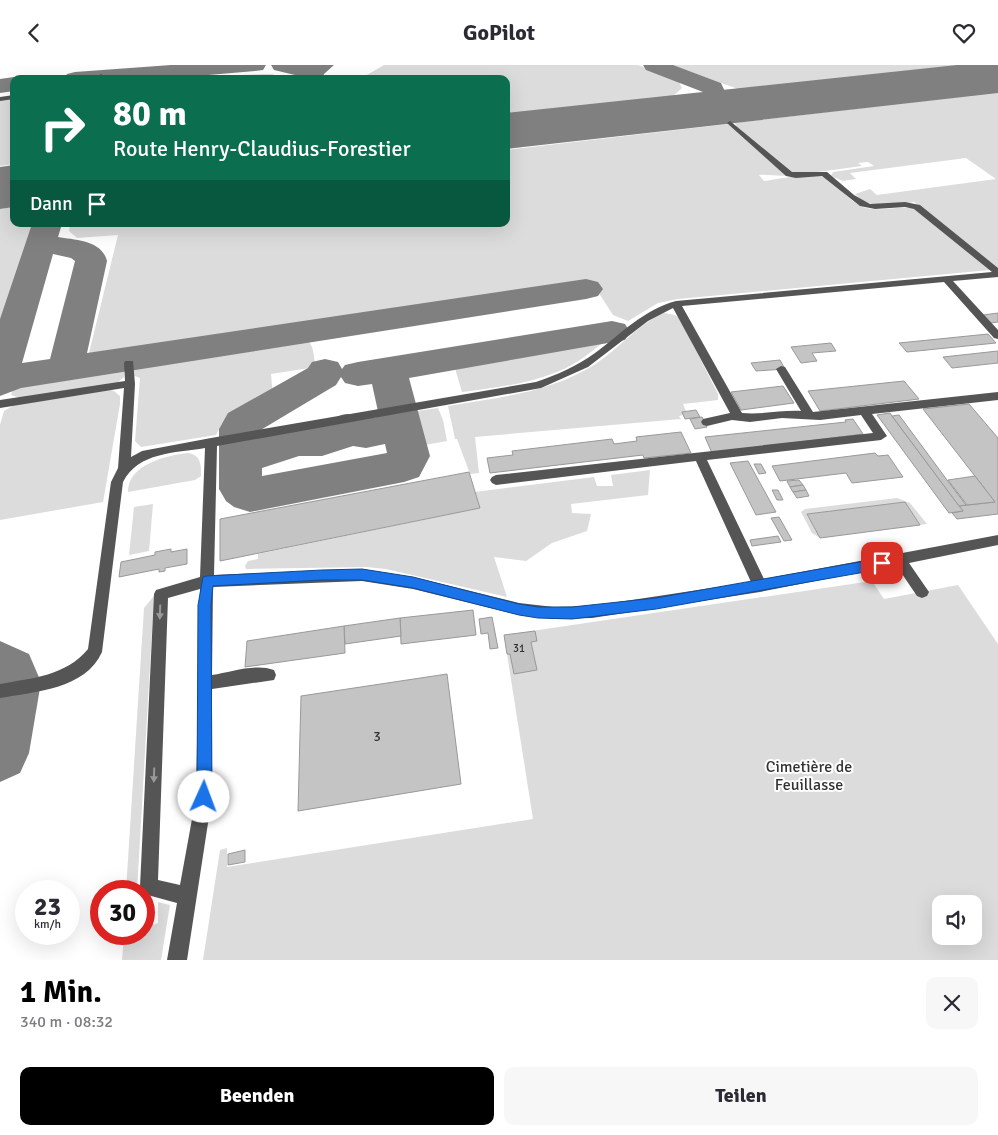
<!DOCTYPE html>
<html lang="de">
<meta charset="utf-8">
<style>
:root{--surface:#fff;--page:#f7f7f7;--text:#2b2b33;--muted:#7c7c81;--accent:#000}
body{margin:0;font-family:Signika,sans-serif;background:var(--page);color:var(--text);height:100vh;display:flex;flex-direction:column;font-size:19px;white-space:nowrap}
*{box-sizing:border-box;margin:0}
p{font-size:16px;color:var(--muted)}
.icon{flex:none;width:28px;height:28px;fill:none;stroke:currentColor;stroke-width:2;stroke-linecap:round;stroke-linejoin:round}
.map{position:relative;height:895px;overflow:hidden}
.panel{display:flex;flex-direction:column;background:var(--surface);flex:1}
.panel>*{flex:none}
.hud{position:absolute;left:10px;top:10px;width:500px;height:152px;border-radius:10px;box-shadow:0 5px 20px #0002;background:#0b6e4f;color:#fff;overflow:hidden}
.buttons{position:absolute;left:932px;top:830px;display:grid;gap:10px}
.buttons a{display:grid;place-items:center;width:50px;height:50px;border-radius:10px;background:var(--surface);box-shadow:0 5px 20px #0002;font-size:25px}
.speed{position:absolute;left:15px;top:815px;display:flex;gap:10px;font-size:25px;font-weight:700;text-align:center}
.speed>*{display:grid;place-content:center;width:65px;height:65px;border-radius:50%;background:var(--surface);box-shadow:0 5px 20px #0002;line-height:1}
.speed small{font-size:12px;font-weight:400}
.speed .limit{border:8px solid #d22;background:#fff;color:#111}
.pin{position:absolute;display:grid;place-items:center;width:42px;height:42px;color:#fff;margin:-21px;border-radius:10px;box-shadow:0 2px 8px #0006}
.me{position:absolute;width:55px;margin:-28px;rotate:2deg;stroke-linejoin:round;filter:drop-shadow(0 0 4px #0008)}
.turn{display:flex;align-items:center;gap:18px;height:105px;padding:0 20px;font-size:22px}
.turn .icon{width:65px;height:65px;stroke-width:2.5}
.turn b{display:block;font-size:35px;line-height:42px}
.then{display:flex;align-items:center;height:48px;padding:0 20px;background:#0003;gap:10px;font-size:19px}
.round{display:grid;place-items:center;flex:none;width:52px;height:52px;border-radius:10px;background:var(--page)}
.head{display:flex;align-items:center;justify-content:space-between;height:85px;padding:0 20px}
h1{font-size:30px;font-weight:700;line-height:38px;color:var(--accent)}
.button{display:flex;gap:10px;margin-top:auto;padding:10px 20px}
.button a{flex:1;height:58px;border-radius:10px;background:var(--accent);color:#fff;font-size:20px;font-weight:700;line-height:58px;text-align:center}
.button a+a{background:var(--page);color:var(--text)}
header{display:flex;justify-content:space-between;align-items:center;height:65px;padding:0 20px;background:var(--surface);font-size:22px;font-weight:700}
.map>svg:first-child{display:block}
.green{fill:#dcdcdc;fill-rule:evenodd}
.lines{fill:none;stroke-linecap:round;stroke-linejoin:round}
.taxiway{fill:#808080;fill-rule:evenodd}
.runway{fill:#808080;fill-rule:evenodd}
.building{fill:#c4c4c4;stroke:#999}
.minor{fill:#555;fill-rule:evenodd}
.oneway{fill:#999}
.route{fill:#1a73e8;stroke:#114b97}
.labels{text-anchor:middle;stroke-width:4;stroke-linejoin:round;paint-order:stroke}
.number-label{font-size:11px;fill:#313131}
.near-number-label{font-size:14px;fill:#313131}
.near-park-label{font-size:16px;fill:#333;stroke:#fff}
</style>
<header><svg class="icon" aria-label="back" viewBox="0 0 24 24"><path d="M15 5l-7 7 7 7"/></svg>GoPilot<svg class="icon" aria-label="heart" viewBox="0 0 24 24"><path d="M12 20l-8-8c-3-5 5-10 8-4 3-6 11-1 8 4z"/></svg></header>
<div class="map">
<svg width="998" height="895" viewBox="0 0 998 895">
<rect width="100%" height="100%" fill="#fff"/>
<g class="green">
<path d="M384 0H638L675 14 679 17 682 23 672 32 506 50V14H360Z"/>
<path d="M671 0H967L741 25Z"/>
<path d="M262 9H272L285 14H167Z"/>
<path d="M998 27V203L914 137C893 140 871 146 855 129L870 124 877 130 996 114 966 93 850 108 856 114 843 116 831 111 833 107 874 101 868 97 858 98 862 101 795 110 737 62 735 58Z"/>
<path d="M14 34V99L0 101V35Z"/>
<path d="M728 59 790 110C778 112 770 109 759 110L764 116C779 114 814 106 826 113 839 120 848 136 863 142 880 148 898 140 916 144L990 205 678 234 658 238 628 256 613 250 593 219 103 293H92L89 288 118 170 77 173 69 166 70 159H506V85Z"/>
<path d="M14 142V159H34L0 263V144Z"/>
<path d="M664 248 675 250 680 254 718 329V335L683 339 686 346 682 347 683 350 679 351 681 354 475 372 479 408 470 409 457 374H455L448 341C498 333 551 327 594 300 615 287 642 256 664 248Z"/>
<path d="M612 270C595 284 578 299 557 307 527 319 494 323 462 327L454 300 475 296 474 292Z"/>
<path d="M296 272C313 274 313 283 315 298L310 303 271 309 273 332 228 357 222 358 216 370 141 382 135 376 140 313 132 310 133 297Z"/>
<path d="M124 299V312L117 318 21 333 11 330 14 321 21 318Z"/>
<path d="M106 324 114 326 120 331V339L103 437 0 455V360L4 346 16 339Z"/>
<path d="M438 343 443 355 447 376 419 381 411 347Z"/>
<path d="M188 388C201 390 201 400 201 411L195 415 128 427C127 400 167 390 188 388Z"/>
<path d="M650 405 648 430 571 439 572 448 591 449 587 466 552 478 526 496 494 492 507 532 386 504 366 502 246 504 245 501 248 496 258 494V489L480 443 475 427 594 412 597 421H613L611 410Z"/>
<path d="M897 433 910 438 927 459 920 460 905 437 807 449 820 473 812 468 801 447 805 444Z"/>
<path d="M153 439 149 486 129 490 134 442Z"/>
<path d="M872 516 884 534 958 520 998 579V895H203L220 785 227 783V802L533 754 504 570ZM941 839H974V871H941Z"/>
<path d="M154 531 137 826H126L144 543Z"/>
<path d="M158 837 170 840 161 895H122L124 869H144V863L158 858Z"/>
</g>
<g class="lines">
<g class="taxiway">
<path d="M171 0H266L263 5 255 6 162 14H64L67 9 75 7Z"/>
<path d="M271 0H334L324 9 322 14H300L295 10 274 5Z"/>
<path d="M643 0H673L721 18 727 31C719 44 706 54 691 50L687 45 704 29 703 27 646 5Z"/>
<path d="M14 12 20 14H14V26L0 28V14Z"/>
<path d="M14 103V119L0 122V106Z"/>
<path d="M32 159H62L58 172C75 175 102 175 107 196L87 288 586 214 598 217 603 224 598 231 586 234 21 323 0 331V254ZM53 189 71 193 75 196 50 294 22 298Z"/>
<path d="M612 256 625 259 630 267 625 275 409 313 430 391 419 412 404 417 250 447 234 442 226 436 219 424V364L228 348 308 303 312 297 325 294 338 297 342 304 345 300 358 297ZM341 312 345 318 358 321 372 319 379 351C367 357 358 348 346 349 335 350 331 358 322 361 311 365 301 358 292 360 280 362 272 370 260 372L259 366 336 320ZM385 379 387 388 262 411V403L299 391H322L353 381 366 383Z"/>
<path d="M0 576 29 589 41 617 29 688 20 708 0 717Z"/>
</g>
<g class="runway">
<path d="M957 0H998V28L506 84V48Z"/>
<path d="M14 100V142L0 144V102Z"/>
</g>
</g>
<g class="building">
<path d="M998 248V257L991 258 983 250Z"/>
<path d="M988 269 996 278 907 287 899 278Z"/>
<path d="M831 278 836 286 812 288 817 296 801 298 791 282Z"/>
<path d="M998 286V298L952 303 943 292Z"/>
<path d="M780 295 785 304 756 306 751 298Z"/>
<path d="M904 316 919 334 820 346 808 326Z"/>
<path d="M783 321 794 338 741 345 731 327Z"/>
<path d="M969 339 998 373V449L957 454 952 448 963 446 959 441 995 437 923 344Z"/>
<path d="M696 345 700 352 685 354 682 347Z"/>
<path d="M890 348 892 351 963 446 949 448 877 350Z"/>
<path d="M899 350 947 415 966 440 959 441 892 351Z"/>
<path d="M702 352 707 362 695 364 690 354Z"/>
<path d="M853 354 863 369 712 388 705 372 846 357 845 355Z"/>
<path d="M681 367 691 388 644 393 643 390 490 408 487 393 513 390 512 386 612 374 614 379 637 376 636 372Z"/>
<path d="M875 388 878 391 888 390 903 412 852 418 846 408 780 416 772 401Z"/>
<path d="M748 396 776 447 756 450 730 398Z"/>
<path d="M754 399H761L766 408 759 409Z"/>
<path d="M469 407 480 443 220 496V454Z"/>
<path d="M975 411 995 437 967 440 948 415Z"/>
<path d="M799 415 803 420 790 422 787 416Z"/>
<path d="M803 420 806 425 793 427 790 422Z"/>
<path d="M772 425H778L783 435H777Z"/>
<path d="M806 425 809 431 797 433 793 427Z"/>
<path d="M905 437 920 460 820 473 807 449Z"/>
<path d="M779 452 792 475 784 476 771 453Z"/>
<path d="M778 471 781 477 752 481 750 475Z"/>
<path d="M171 484V487L187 484V499L165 503V506L159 507V504L119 512 121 497 155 490V487Z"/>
<path d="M473 545 476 570 401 579 400 553Z"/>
<path d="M492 552 498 583 490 584 488 568 481 569 479 554Z"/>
<path d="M400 553 401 571 345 579 344 561Z"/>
<path d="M344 561 345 588 245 602 247 576Z"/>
<path d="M535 566 537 576 531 577 537 605 514 609 510 589H507L504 570Z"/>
<path d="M447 609 461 719 298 746 301 631Z"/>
<path d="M245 785V797L228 800V789Z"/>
</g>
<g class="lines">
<g class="minor">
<path d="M101 9 104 11 101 14H93Z"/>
<path d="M14 30V34L0 36V32Z"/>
<path d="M730 56 792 107H827L854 130 870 139 905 137 920 140 998 203V212L953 216 998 265V274L994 273 944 217 682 241 742 348C761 350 781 345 801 346L776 304 781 301 785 302 813 347 998 327V335L872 349 887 371 881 375 707 395 764 514 998 470V480L909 498 929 527 927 531 922 533 917 531 896 500 760 527 592 553 554 554 519 550 413 524 362 516 213 522 212 610C231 607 256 598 274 605L276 610 274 615 212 624V732L187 895H167L177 838 144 829 140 822 154 529 156 525 200 512 205 383C175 388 138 387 123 417L102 587C86 624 34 627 0 633V619C32 613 66 611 88 584L111 417 118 403 124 323 0 343V335L125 316 124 298 125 296H133L135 319 131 392 142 386 211 373 536 317C557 310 577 301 595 288 621 269 643 245 676 236L992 207 914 144 905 142 875 144 860 141 822 111 796 113 786 111 728 59 727 58ZM673 243 730 348 703 354 701 357 703 360 707 361 732 355 750 357 782 353 820 355 861 350 873 368 496 410 492 412 490 415 492 418 496 420 696 396 751 517 592 541 554 542 519 538 413 512 362 504 214 510 217 381 541 323 588 302 648 256ZM200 524 196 732 180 820 158 815 168 533Z"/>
</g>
</g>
<defs><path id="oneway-solid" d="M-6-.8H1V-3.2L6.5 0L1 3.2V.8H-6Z" transform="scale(1.25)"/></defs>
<g class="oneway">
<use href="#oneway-solid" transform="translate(160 547) rotate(92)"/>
<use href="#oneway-solid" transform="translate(154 710) rotate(92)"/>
</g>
<path class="route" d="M882 493 887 495 888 498 887 502 882 504 656 544 572 554 538 553 519 550 413 523 362 515H322L213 521 211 540 212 732 210 737 204 739 199 737 197 732 198 540 203 512 207 511 322 505 362 504 413 512 519 539 538 542H572L656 533Z"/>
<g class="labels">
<g class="number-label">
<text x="519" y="587">31</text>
</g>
<g class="near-number-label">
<text x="377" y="676">3</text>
</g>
<g class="near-park-label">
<text x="809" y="707">Cimetière de<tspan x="809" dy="18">Feuillasse</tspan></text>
</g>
</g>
</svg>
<div class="buttons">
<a><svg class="icon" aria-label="sound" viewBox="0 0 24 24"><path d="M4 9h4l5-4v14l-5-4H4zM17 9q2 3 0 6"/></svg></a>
</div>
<div class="speed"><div>23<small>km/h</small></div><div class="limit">30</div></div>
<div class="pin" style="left:882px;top:498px;background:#d93025"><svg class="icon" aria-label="arrive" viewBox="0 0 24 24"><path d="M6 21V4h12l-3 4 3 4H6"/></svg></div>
<svg class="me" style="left:204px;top:732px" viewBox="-20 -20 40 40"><circle r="19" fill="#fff"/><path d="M0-13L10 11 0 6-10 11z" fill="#1a73e8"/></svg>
<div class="hud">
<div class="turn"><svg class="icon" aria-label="right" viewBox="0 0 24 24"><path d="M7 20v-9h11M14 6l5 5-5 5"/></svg><div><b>80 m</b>Route Henry-Claudius-Forestier</div></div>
<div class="then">Dann<svg class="icon" aria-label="arrive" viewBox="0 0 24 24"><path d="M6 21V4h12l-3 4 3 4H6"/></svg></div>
</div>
</div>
<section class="panel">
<div class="head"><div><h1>1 Min.</h1><p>340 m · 08:32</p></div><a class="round"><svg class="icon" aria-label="close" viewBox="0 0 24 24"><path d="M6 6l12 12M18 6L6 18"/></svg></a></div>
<div class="button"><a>Beenden</a><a>Teilen</a></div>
</section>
